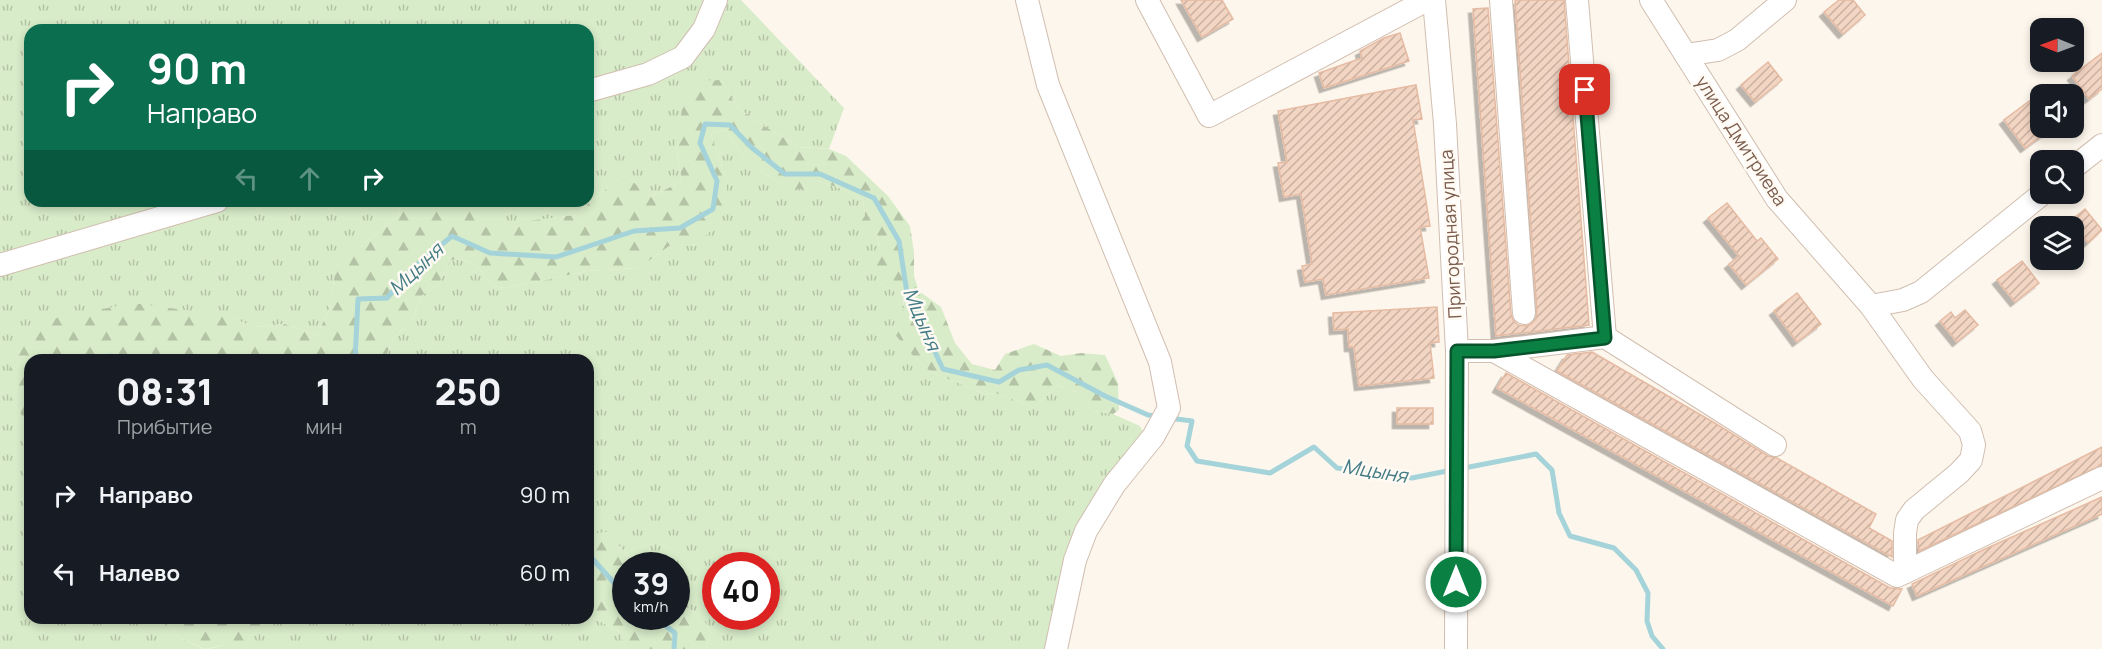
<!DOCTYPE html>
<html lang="ru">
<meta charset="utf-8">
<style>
:root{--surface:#171b24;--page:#242831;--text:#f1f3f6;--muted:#9ea1a6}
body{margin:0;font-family:Manrope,sans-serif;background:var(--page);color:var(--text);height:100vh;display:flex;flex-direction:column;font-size:22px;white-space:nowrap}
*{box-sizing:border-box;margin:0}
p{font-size:20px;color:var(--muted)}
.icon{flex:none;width:33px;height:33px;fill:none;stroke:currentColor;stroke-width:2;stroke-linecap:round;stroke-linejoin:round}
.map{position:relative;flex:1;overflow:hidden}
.details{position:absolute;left:24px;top:354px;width:570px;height:270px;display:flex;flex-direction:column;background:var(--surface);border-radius:18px;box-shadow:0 3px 9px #0003}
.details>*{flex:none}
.top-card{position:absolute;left:24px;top:24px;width:570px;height:183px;border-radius:18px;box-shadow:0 3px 9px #0003;background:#0b6e4f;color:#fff;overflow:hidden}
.needle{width:39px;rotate:271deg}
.tools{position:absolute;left:2030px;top:18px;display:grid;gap:12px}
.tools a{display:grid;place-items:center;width:54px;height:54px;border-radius:12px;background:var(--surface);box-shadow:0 3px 9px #0003;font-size:30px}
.speed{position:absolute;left:612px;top:552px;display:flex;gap:12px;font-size:30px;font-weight:700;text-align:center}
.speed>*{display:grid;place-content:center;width:78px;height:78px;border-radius:50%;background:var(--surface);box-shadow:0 3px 9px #0003;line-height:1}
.speed small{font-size:15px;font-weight:400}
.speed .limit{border:9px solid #d22;background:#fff;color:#111}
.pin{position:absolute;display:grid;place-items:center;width:51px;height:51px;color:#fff;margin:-26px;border-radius:12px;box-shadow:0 3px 9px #0006}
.me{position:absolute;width:66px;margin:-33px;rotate:0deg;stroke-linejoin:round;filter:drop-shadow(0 0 4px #0008)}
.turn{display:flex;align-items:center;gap:21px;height:126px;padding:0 24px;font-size:27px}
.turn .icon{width:78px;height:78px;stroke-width:2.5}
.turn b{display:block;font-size:42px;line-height:51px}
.lanes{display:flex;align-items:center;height:57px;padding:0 24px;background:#0003;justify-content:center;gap:30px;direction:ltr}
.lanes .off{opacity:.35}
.eta{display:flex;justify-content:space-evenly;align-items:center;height:102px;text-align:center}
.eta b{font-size:36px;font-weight:800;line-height:42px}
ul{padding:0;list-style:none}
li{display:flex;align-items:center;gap:18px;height:78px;padding:0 24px}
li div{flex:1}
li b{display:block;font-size:22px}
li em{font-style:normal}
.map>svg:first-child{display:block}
.grass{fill:url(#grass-tufts);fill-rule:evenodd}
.forest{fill:url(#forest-firs)}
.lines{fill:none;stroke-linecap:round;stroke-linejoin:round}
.stream{stroke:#a5d3da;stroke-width:5}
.building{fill:url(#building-hatch);stroke:#e6bba3;stroke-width:1.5;filter:url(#shadow)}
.minor-casing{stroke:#d1beb0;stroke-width:24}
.minor{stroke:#fff;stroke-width:22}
.route-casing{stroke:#07532c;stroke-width:15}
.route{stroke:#0b8043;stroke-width:10}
.labels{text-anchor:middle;stroke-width:5;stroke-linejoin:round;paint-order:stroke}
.street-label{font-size:18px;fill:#7a5c4d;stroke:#fffaf3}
.water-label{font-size:20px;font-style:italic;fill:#437c86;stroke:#fffaf3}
</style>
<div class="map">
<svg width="2102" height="649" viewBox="0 0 2102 649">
<defs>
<pattern id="grass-tufts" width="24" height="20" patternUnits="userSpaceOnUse" patternTransform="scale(1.5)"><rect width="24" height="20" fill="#d8ecc9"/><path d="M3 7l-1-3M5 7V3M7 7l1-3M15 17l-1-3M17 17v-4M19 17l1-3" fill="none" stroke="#b4c2a5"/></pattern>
<pattern id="forest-firs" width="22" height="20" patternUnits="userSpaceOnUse" patternTransform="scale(1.5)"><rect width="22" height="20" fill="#d8ecc9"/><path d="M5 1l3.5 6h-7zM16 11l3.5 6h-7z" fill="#b4c2a5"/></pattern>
<pattern id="building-hatch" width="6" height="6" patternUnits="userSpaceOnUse" patternTransform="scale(1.5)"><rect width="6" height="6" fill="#f3d5c3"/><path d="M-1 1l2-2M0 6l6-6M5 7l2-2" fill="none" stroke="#cab0a1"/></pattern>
<filter id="shadow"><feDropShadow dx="-4.5" dy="4.5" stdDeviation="0" flood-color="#0004"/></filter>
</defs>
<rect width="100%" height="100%" fill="#fdf6ec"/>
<g class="grass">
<path d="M0 0H741L844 108 829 149 799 147 759 123 737 107 721 80 676 145 682 181 651 197 624 174 575 215 504 225 455 201H588V30H30V201H401L398 216 359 248 337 263 329 309 317 336 285 324 253 327 228 316 18 331 12 401 30 427V618H162L180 638 204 649H0Z"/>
<path d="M719 130 727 131 743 156 762 172 791 189 812 179 842 189 863 200 865 216 876 230 879 246 880 283 903 296 904 307 894 332 913 356 931 372 983 393 1001 394 1033 408 1051 392 1056 385 1076 392 1093 411 1113 414 1140 426 1144 433 1059 590 1045 649H706L711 631 700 615 677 602 676 566 637 565 606 532 598 534 588 526V360H384L394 338 412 320 421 296 438 285 451 260C475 258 479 268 492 286L506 288 587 271 639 268 669 246H694L727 182 711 134ZM716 566H766V616H716Z"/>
<path d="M588 615 620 632 626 649H206C227 646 257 636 269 618H588Z"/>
</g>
<g class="forest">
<path d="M721 80 737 107 759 123 799 147 829 149 846 156 888 196 910 226 914 252V276L919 291 941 307 955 343 972 364 995 370 1005 354 1034 344 1061 356 1081 353 1105 355 1118 383 1119 410 1113 414 1093 411 1076 392 1056 385 1051 392 1033 408 1001 394 983 393 931 372 913 356 893 332 904 307 903 296 880 283 869 260 879 245 876 230 866 232 859 224 865 216 863 200 842 189 812 179 806 189H791L762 172 743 156 727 131 719 130 711 134 727 182V205L718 225 693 246H669L639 268 587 271 506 288 492 286C479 268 475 258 451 260L438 285 421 296 412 320 394 338 384 360H30V427L12 401 8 376 18 331 51 319 133 303 228 316 253 327 285 324 317 336 329 309 337 262 359 248 398 216 401 201H455L504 224 575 215 624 174 651 197 682 181 676 145 684 97 694 81Z"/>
<path d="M588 526 598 533 606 532 637 565 626 566V616H676L677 602 700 615 711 631 706 649H626L620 632 588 615Z"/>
<path d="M162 618H269L263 626 246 641 205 649 180 638Z"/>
</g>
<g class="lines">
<g class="stream">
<path d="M97 360 109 356 142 360"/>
<path d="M355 360 358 299 387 298 411 270 452 236 490 253 556 257 634 231 680 228 713 209 717 181 700 143 705 124 730 125 751 147 785 174H820L874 198 899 241 907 293 943 369 999 382 1019 370 1047 365 1105 396 1148 415 1156 416"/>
<path d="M1169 418 1192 421 1187 446 1197 461 1270 473 1314 447 1337 468 1412 478 1452 470"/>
<path d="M1464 468 1536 454 1552 470 1559 513 1570 536 1614 548 1636 570 1648 593 1647 621 1652 636 1663 649"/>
<path d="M588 554 626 596"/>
<path d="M652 616 675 633 674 649"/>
</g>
</g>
<g class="building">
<path d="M1181 0H1222L1233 19 1202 37Z"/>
<path d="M1515 0H1564L1589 325 1496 336 1473 9 1488 8 1511 314 1513 320 1518 325 1526 326 1531 324 1536 319 1537 312Z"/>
<path d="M1839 0H1853L1865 15 1843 34 1824 12Z"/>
<path d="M1400 33 1409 61 1324 88 1319 73 1362 58 1360 51 1384 38Z"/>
<path d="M2102 53V89L2089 99 2072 76Z"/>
<path d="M1768 62 1782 80 1755 102 1741 85Z"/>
<path d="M1416 85 1422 119 1413 120 1430 226 1420 227 1429 278 1326 295 1323 279 1305 282 1302 266 1312 264 1301 194 1284 197 1278 163 1287 162 1278 111Z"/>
<path d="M2032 99 2040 109V128H2052L2025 148 2004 120Z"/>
<path d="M1727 203 1757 241 1761 238 1778 259 1746 285 1729 264 1739 256 1708 218Z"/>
<path d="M2085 209 2102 230 2088 243 2070 221Z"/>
<path d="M2022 261 2039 283 2015 302 1997 280Z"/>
<path d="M1797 293 1821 324 1797 342 1774 311Z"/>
<path d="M1437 307 1439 342 1430 343 1434 378 1359 386 1354 347H1349L1348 329 1334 330 1333 313Z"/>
<path d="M1965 310 1978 325 1957 342 1940 321 1951 312 1955 318Z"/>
<path d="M1592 352 1713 422 1768 456 1777 458 1876 514 1869 528 1892 541V557L1557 371 1567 355Z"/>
<path d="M1506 373 1890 588 1902 589 1893 606 1497 388Z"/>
<rect x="1397" y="408" width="36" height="16"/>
<path d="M2102 447V465L1919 551 1918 540Z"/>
<path d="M2102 497V514L1917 596 1912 584 1985 549Z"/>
</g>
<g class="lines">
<defs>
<g id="minor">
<path d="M1027 0 1048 85 1160 362 1169 408 1153 437 1114 485 1086 531 1075 560 1056 649"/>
<path d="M1147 0 1209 116 1427 0"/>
<path d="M1434 0 1445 124 1457 351 1456 649"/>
<path d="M1501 0 1524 313"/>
<path d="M1577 0 1605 337 1775 445"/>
<path d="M1651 0 1777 199 1871 306 1923 379 1970 431 1974 445 1971 460 1959 473 1914 510 1907 520 1905 533V572"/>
<path d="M1686 55 1718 50 1737 40 1785 0"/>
<path d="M588 91 648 74 683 57 704 29 716 0"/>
<path d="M2073 168 2102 145"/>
<path d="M0 265 217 201"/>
<path d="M1871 306 1903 300 1921 292 2042 194"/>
<path d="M1457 351H1494L1897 576 2102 478"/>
<path d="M1494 351 1605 337"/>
</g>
</defs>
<use href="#minor" class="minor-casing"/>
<use href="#minor" class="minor"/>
</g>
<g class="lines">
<defs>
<path id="route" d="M1456 582 1457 351H1494L1605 338 1585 90"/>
</defs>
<use href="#route" class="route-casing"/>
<use href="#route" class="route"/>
</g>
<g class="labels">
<g class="street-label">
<text transform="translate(1741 141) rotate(57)" y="6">улица Дмитриева</text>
<text transform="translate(1451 234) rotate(-93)" y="6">Пригородная улица</text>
</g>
<g class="water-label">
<text transform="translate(416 269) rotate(-43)" y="7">Мцыня</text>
<text transform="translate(922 319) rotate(67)" y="7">Мцыня</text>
<text transform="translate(1375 471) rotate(9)" y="7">Мцыня</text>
</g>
</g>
</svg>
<div class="tools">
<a><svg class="needle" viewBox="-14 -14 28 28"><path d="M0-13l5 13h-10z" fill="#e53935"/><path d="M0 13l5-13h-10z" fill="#9ea1a6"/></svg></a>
<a><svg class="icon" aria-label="sound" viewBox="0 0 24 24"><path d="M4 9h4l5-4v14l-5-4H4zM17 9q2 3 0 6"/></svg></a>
<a><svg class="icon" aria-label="search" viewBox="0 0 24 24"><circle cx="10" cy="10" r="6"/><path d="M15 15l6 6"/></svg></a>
<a><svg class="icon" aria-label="layers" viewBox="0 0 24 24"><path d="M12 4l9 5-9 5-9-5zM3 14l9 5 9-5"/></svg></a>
</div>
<div class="speed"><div>39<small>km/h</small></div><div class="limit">40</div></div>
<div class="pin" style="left:1585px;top:90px;background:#d93025"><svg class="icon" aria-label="arrive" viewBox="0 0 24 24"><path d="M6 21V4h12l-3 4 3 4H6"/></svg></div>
<svg class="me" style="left:1456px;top:582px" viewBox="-20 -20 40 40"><circle r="17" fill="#0b8043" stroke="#fff" stroke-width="3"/><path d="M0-11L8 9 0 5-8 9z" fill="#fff"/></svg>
<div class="top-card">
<div class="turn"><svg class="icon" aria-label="right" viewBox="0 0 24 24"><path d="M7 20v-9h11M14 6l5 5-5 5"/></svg><div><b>90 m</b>Направо</div></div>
<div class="lanes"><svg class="icon off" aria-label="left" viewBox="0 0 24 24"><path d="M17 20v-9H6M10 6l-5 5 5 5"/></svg><svg class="icon off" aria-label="ahead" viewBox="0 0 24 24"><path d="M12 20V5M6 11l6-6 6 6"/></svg><svg class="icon" aria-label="right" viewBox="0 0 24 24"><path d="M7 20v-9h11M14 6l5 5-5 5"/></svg></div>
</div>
<section class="details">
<div class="eta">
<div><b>08:31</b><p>Прибытие</p></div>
<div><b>1</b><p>мин</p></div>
<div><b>250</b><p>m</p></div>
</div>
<ul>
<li><svg class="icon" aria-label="right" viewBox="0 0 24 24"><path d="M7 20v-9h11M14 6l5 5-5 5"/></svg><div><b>Направо</b></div><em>90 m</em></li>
<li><svg class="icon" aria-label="left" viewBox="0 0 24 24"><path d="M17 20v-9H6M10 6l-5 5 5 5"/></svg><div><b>Налево</b></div><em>60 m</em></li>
</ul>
</section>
</div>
